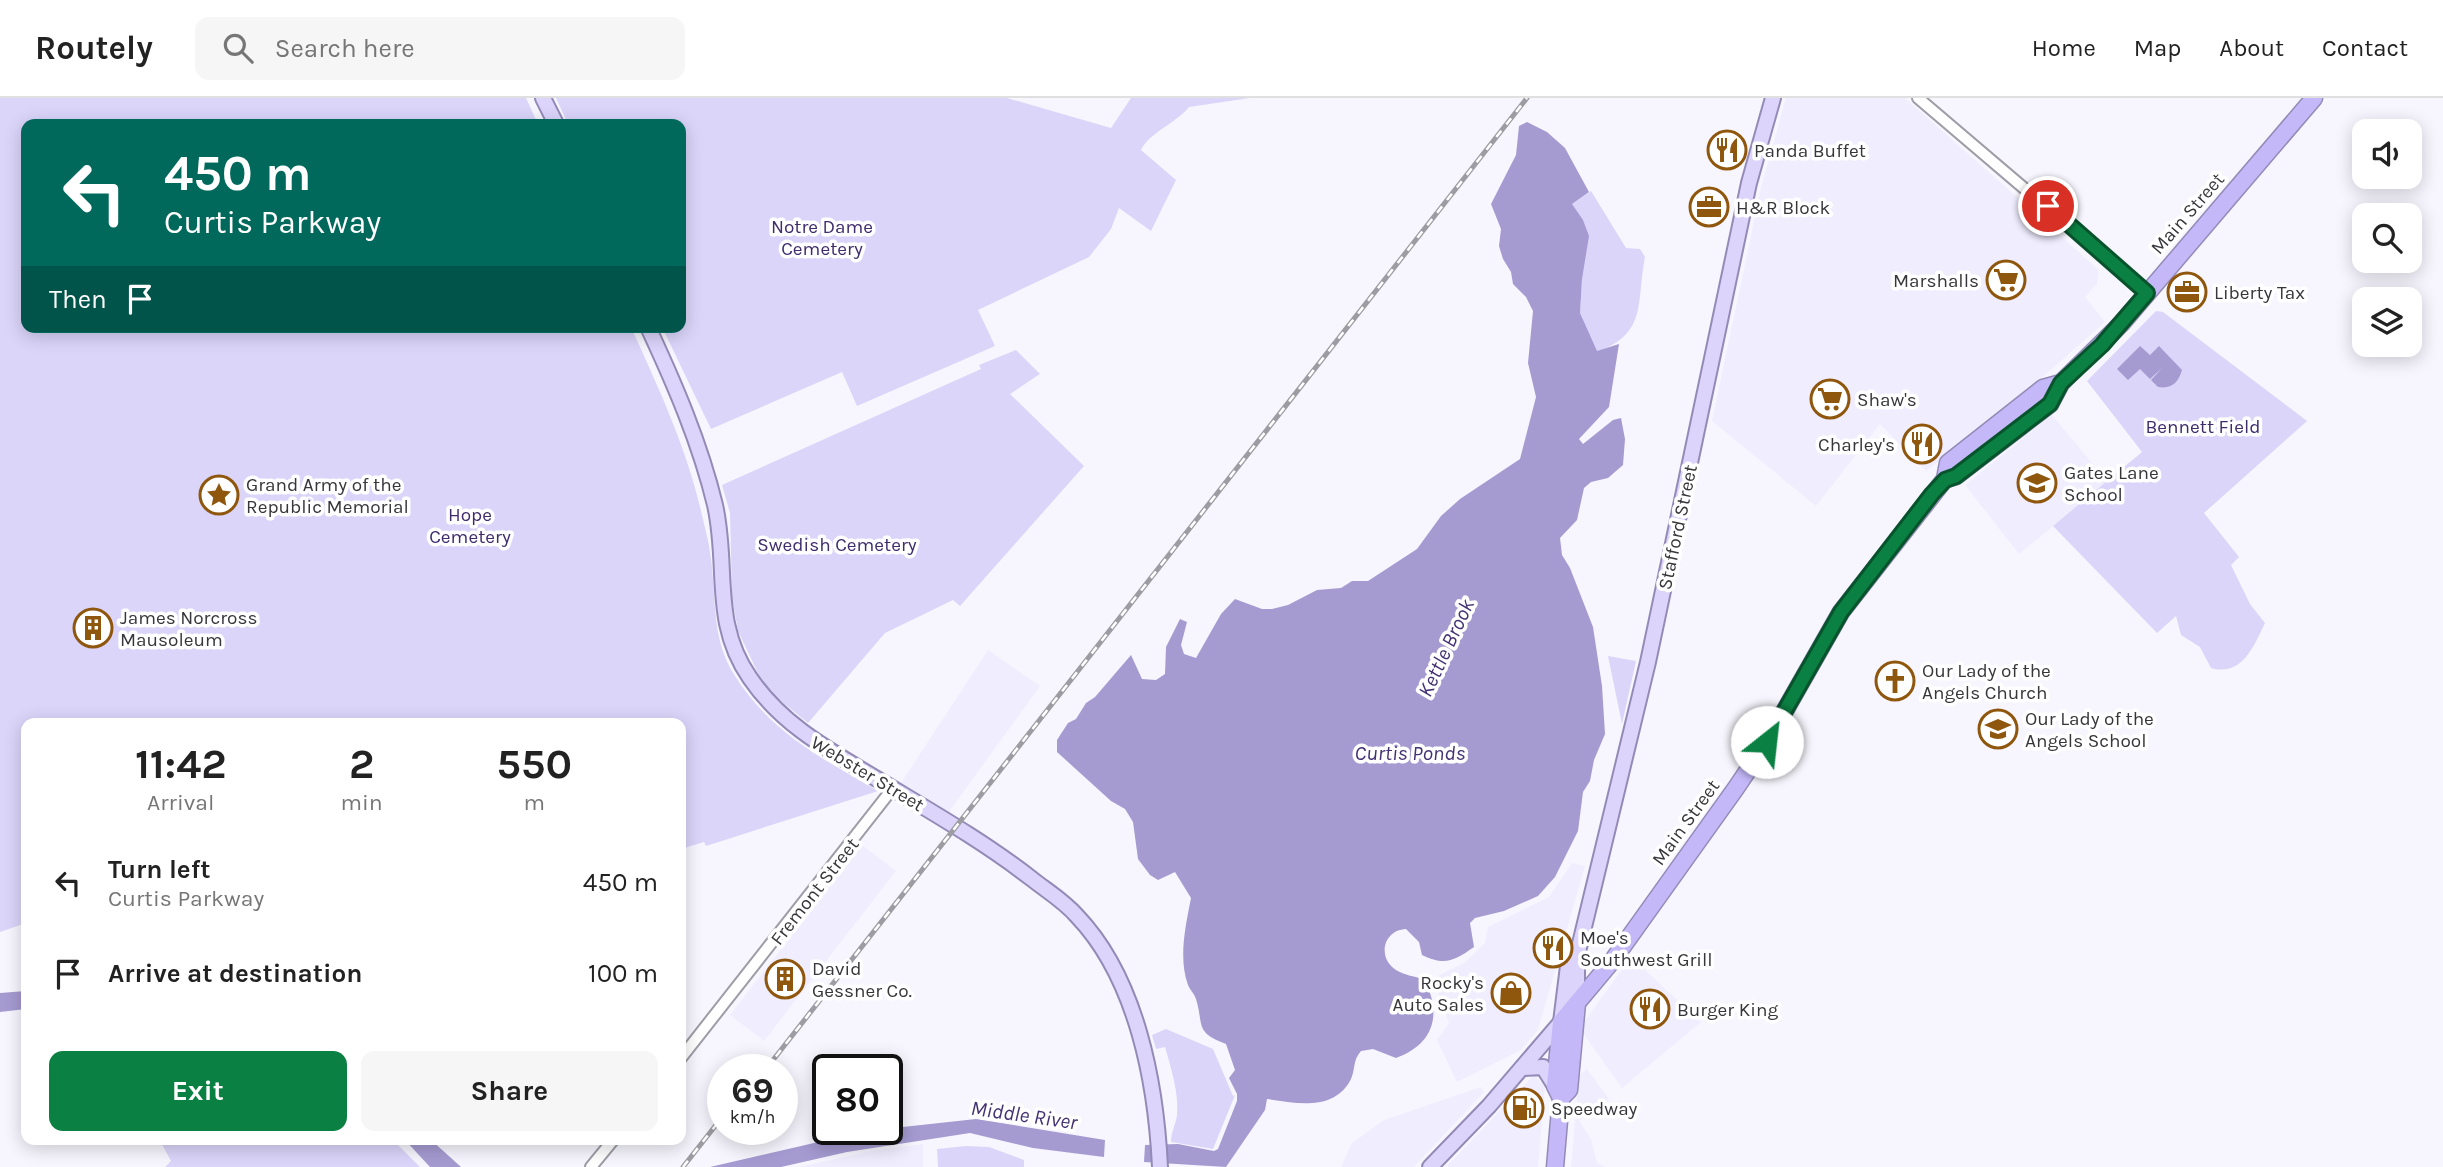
<!DOCTYPE html>
<style>
:root{--surface:#fff;--page:#f6f6f6;--text:#222;--muted:#767676;--line:#e0e0e0;--accent:#0b8043}
body{margin:0;font-family:Karla,sans-serif;background:var(--page);color:var(--text);height:100vh;display:flex;flex-direction:column;font-size:26px;white-space:nowrap}
*{box-sizing:border-box;margin:0}
p{font-size:23px;color:var(--muted)}
.icon{flex:none;width:38px;height:38px;fill:none;stroke:currentColor;stroke-width:2;stroke-linecap:round;stroke-linejoin:round}
.map{position:relative;flex:1;overflow:hidden}
.details{position:absolute;left:21px;top:620px;width:665px;height:427px;display:flex;flex-direction:column;background:var(--surface);border-radius:14px;box-shadow:0 4px 18px #0003}
.details>*{flex:none}
.guide{position:absolute;left:21px;top:21px;width:665px;height:214px;border-radius:14px;box-shadow:0 4px 18px #0003;background:#00695c;color:#fff;overflow:hidden}
.buttons{position:absolute;left:2352px;top:21px;display:grid;gap:14px}
.buttons a{display:grid;place-items:center;width:70px;height:70px;border-radius:14px;background:var(--surface);box-shadow:0 4px 18px #0003;font-size:35px}
.speed{position:absolute;left:707px;top:956px;display:flex;gap:14px;font-size:35px;font-weight:700;text-align:center}
.speed>*{display:grid;place-content:center;width:91px;height:91px;border-radius:50%;background:var(--surface);box-shadow:0 4px 18px #0003;line-height:1}
.speed small{font-size:18px;font-weight:400}
.speed .limit{border:4px solid #111;border-radius:10px;background:#fff;color:#111}
.pin{position:absolute;display:grid;place-items:center;width:60px;height:60px;color:#fff;margin:-30px;border:4px solid #fff;border-radius:50%;box-shadow:0 2px 7px #0007}
.me{position:absolute;width:77px;margin:-38px;rotate:29deg;stroke-linejoin:round;filter:drop-shadow(0 0 5px #0008)}
.turn{display:flex;align-items:center;gap:24px;height:147px;padding:0 28px;font-size:32px}
.turn .icon{width:91px;height:91px;stroke-width:2.5}
.turn b{display:block;font-size:49px;line-height:60px}
.then{display:flex;align-items:center;height:66px;padding:0 28px;background:#0003;gap:14px;font-size:26px}
.eta{display:flex;justify-content:space-evenly;align-items:center;height:119px;text-align:center}
.eta b{font-size:42px;font-weight:700;line-height:49px}
.button{display:flex;gap:14px;margin-top:auto;padding:14px 28px}
.button a{flex:1;height:80px;border-radius:14px;background:var(--accent);color:#fff;font-size:28px;font-weight:700;line-height:80px;text-align:center}
.button a+a{background:var(--page);color:var(--text)}
ul{padding:0;list-style:none}
li{display:flex;align-items:center;gap:21px;height:91px;padding:0 28px}
li div{flex:1}
li b{display:block;font-size:26px}
li em{font-style:normal}
header{display:flex;align-items:center;gap:42px;box-sizing:border-box;height:98px;padding:0 35px;background:var(--surface);border-bottom:2px solid var(--line)}
header strong{font-size:33px}
nav{display:flex;gap:38px;margin-inline-start:auto;font-size:24px}
.search{width:490px;height:63px;background:var(--page);display:flex;align-items:center;gap:18px;box-sizing:border-box;padding:0 24px;border-radius:14px;color:var(--muted);font-size:26px}
.map>svg:first-child{display:block}
.built{fill:#f0edff}
.green{fill:#dbd5fa}
.water{fill:#a59bd1}
.lines{fill:none;stroke-linecap:round;stroke-linejoin:round}
.minor-casing{stroke:#9e9ca6;stroke-width:14}
.major-casing{stroke:#938bb6;stroke-width:18}
.highway-casing{stroke:#938bb6;stroke-width:19}
.minor{stroke:#fff;stroke-width:10}
.major{stroke:#dcd4fb;stroke-width:14}
.highway{stroke:#c4b8f8;stroke-width:16}
.rail-casing{stroke:#9c9ca2;stroke-width:5}
.rail{stroke:#fff;stroke-width:2.5;stroke-dasharray:8;stroke-linecap:butt}
.route-casing{stroke:#07532c;stroke-width:18}
.route{stroke:#0b8043;stroke-width:12}
.labels{text-anchor:middle;stroke-width:7;stroke-linejoin:round;paint-order:stroke}
.poi-label{font-size:19px;fill:#37373b;stroke:#fff;text-anchor:start}
.street-label{font-size:19px;fill:#37373b;stroke:#fff}
.park-label{font-size:19px;fill:#3e2c6d;stroke:#fff}
.water-label{font-size:21px;font-style:italic;fill:#433173;stroke:#fff}
</style>
<header>
<strong>Routely</strong>
<div class="search"><svg class="icon" aria-label="search" viewBox="0 0 24 24"><circle cx="10" cy="10" r="6"/><path d="M15 15l6 6"/></svg>Search here</div>
<nav><a>Home</a><a>Map</a><a>About</a><a>Contact</a></nav>
</header>
<div class="map">
<svg width="2443" height="1069" viewBox="0 0 2443 1069">
<rect width="100%" height="100%" fill="#f7f6fe"/>
<g class="built">
<path d="M1786 0H1905L2099 172 2097 186 2085 199 2105 224 2014 304 1926 373 1880 326 1816 408 1712 323 1761 90Z"/>
<path d="M2052 317 2108 384 2019 456 1965 387Z"/>
<path d="M988 552 1040 588 949 714 901 685Z"/>
<path d="M862 747 896 773 764 943 730 917Z"/>
<path d="M1572 765 1585 768 1538 932 1521 952 1457 984 1437 942 1449 925 1433 880 1464 865 1485 845 1488 829 1549 799Z"/>
<path d="M1631 859 1701 924 1622 990 1583 935 1584 924Z"/>
<path d="M1587 971 1609 1001 1579 1023 1591 1041 1597 1065 1605 1069H1571L1579 977Z"/>
<path d="M1534 977 1545 988 1538 1069H1446Z"/>
<path d="M1481 989 1484 994 1414 1069H1341L1352 1045 1384 1022Z"/>
<path d="M923 1046V1069H799L872 1053Z"/>
</g>
<g class="green">
<path d="M0 0H526L538 26H26V229H631C658 289 686 348 701 413 704 426 708 440 710 454 717 497 710 540 735 578 772 636 820 659 878 693L706 748 704 744 681 751V625H26V825L0 834Z"/>
<path d="M556 0H1007L1111 30 1131 0H1250L1189 9C1176 25 1149 35 1141 52L1176 82 1151 133 1119 110 1111 131 1089 159 978 212 995 248 857 308 842 274 711 331 662 229H681V26H568Z"/>
<path d="M1591 93 1626 150 1640 151 1645 159C1636 205 1648 235 1597 254L1592 249 1580 215 1582 181 1572 106Z"/>
<path d="M2156 213 2163 214 2307 323 2204 415 2239 459 2231 467 2250 506 2265 525C2254 548 2242 579 2211 570L2200 549 2181 537 2176 518 2157 535 2053 428 2142 354 2087 283Z"/>
<path d="M1016 252 1040 276 1010 296 1084 368 960 508 953 502 885 535 808 625 765 590 738 533 732 499 730 415 722 387 981 271 979 267Z"/>
<path d="M1608 558 1636 563 1622 626Z"/>
<path d="M1166 931 1213 951 1233 998 1235 997 1213 1051 1171 1044C1171 1034 1176 1026 1177 1017 1179 995 1171 970 1165 949L1156 951 1152 937Z"/>
<path d="M159 1041H392L420 1069H165L171 1063Z"/>
<path d="M966 1048 989 1049 1024 1062V1069H938L937 1051Z"/>
</g>
<g class="water">
<path d="M1527 24 1547 34 1565 50 1589 94 1572 106 1583 122 1589 138 1582 181 1580 215 1597 253 1619 246 1609 309 1579 341 1583 346 1613 322 1621 320 1625 341 1623 367 1608 380 1591 384 1584 390 1577 422 1560 440 1562 457 1570 470 1593 529 1602 588 1605 636 1594 662 1590 683 1583 694 1578 733 1555 779 1538 798 1504 813 1475 820 1470 825 1474 849C1454 863 1445 868 1422 857L1419 844 1406 831C1383 832 1377 860 1396 872 1404 877 1416 879 1424 881 1442 915 1435 946 1396 960L1373 951 1361 953C1352 963 1356 972 1350 983 1332 1014 1295 1005 1267 1001L1265 1012 1226 1069 1144 1064 1145 1047 1178 1046 1214 1053 1218 1051 1237 1003V996L1229 980 1235 972 1226 946C1194 934 1204 927 1196 901 1194 895 1190 892 1188 887 1178 860 1186 826 1191 800L1175 774 1158 782 1150 777 1138 761 1133 724 1125 711 1111 703 1057 654V642L1068 625 1076 621 1086 605 1095 599 1131 557 1142 581 1156 582 1165 576 1166 549 1180 521 1187 524 1181 547 1184 556 1196 560 1221 516 1235 501 1262 511H1272L1288 507 1317 492 1341 490 1352 483H1368L1417 451 1441 418 1460 401 1520 361 1536 299 1528 265 1533 213 1526 199 1513 186 1511 174 1503 161 1499 148 1501 131 1491 106 1516 57 1519 28Z"/>
<path d="M2140 248 2150 257 2159 248 2182 272C2178 285 2172 291 2158 289L2151 282 2162 270 2150 281 2140 271 2128 282 2117 271Z"/>
<path d="M26 893V911L0 914V895Z"/>
<path d="M976 1021 1105 1042 1104 1059 1033 1050 970 1035 847 1054 781 1069H710L866 1033Z"/>
<path d="M404 1041H430L461 1069H430Z"/>
</g>
<g class="lines">
<defs>
<g id="minor">
<path d="M1918 0 2147 195"/>
<path d="M681 960 893 690"/>
<path d="M591 1069 614 1041"/>
</g>
<g id="major">
<path d="M543 0 556 26"/>
<path d="M648 229C675 287 700 345 715 407 729 469 711 524 750 580 782 627 829 652 877 681 930 713 983 743 1032 781 1047 793 1064 803 1077 818 1137 881 1156 985 1160 1069"/>
<path d="M1577 905V858L1648 564 1749 85 1773 0"/>
<path d="M1522 970 1543 969 1555 988"/>
<path d="M1430 1069 1489 1008 1561 924 1568 868 1577 858"/>
</g>
<g id="highway">
<path d="M1945 381 1956 378 2050 306 2061 285 2121 226 2314 0"/>
<path d="M1561 1000 1569 992 1577 905"/>
<path d="M1555 1069 1561 1000 1555 988 1561 924 1613 862 1736 690 1767 644 1841 514 1945 381 1948 365 2043 290 2061 285"/>
</g>
</defs>
<use href="#minor" class="minor-casing"/>
<use href="#major" class="major-casing"/>
<use href="#highway" class="highway-casing"/>
<use href="#minor" class="minor"/>
<use href="#major" class="major"/>
<use href="#highway" class="highway"/>
<defs>
<g id="rail">
<path d="M766 971 1527 0"/>
<path d="M683 1069 723 1018"/>
</g>
</defs>
<use href="#rail" class="rail-casing"/>
<use href="#rail" class="rail"/>
</g>
<g class="lines">
<defs>
<path id="route" d="M1767 644 1841 514 1932 396 1945 382 1956 378 2050 306 2061 285 2102 247 2147 195 2048 108"/>
</defs>
<use href="#route" class="route-casing"/>
<use href="#route" class="route"/>
</g>
<defs>
<symbol id="restaurant-ring" viewBox="-11 -11 22 22"><circle r="9.5" fill="#fff" stroke="#8f570e" stroke-width="1.5"/><path d="M-5-6h1v4h1v-4h1v4h1v-4h1v5L-1.5 .5V6h-2V.5L-5-1ZM5-6V6H3V1.5H1.5Q1.5-4 5-6Z" fill="#8f570e"/></symbol>
<symbol id="office-ring" viewBox="-11 -11 22 22"><circle r="9.5" fill="#fff" stroke="#8f570e" stroke-width="1.5"/><path d="M-6-3h4V-5.5h4V-3h4V5H-6ZM-1-4.5V-3h2v-1.5ZM-6 0V1H6V0Z" fill="#8f570e"/></symbol>
<symbol id="supermarket-ring" viewBox="-11 -11 22 22"><circle r="9.5" fill="#fff" stroke="#8f570e" stroke-width="1.5"/><path d="M-6-5.5h2.5l.6 2H6L4.5 2H-2.5L-4.4-4H-6ZM-1.5 3.2a1.3 1.3 0 1 0 .1 0ZM3 3.2a1.3 1.3 0 1 0 .1 0Z" fill="#8f570e"/></symbol>
<symbol id="school-ring" viewBox="-11 -11 22 22"><circle r="9.5" fill="#fff" stroke="#8f570e" stroke-width="1.5"/><path d="M0-5L7-2L0 1L-7-2ZM-4 1L0 2.5L4 1V4Q0 6-4 4Z" fill="#8f570e"/></symbol>
<symbol id="sight-ring" viewBox="-11 -11 22 22"><circle r="9.5" fill="#fff" stroke="#8f570e" stroke-width="1.5"/><path d="M0-6L1.8-2.2L6-1.7L2.9 1.2L3.7 5.4L0 3.3L-3.7 5.4L-2.9 1.2L-6-1.7L-1.8-2.2Z" fill="#8f570e"/></symbol>
<symbol id="building-ring" viewBox="-11 -11 22 22"><circle r="9.5" fill="#fff" stroke="#8f570e" stroke-width="1.5"/><path d="M-4-6H4V6H1V3H-1V6H-4ZM-2.5-4.3h1.7v1.8h-1.7ZM.8-4.3h1.7v1.8H.8ZM-2.5-1h1.7V.8h-1.7ZM.8-1h1.7V.8H.8Z" fill="#8f570e"/></symbol>
<symbol id="church-ring" viewBox="-11 -11 22 22"><circle r="9.5" fill="#fff" stroke="#8f570e" stroke-width="1.5"/><path d="M-1.2-6h2.4v3.5h3.3v2.4h-3.3V6h-2.4V-.1h-3.3v-2.4h3.3Z" fill="#8f570e"/></symbol>
<symbol id="shop-ring" viewBox="-11 -11 22 22"><circle r="9.5" fill="#fff" stroke="#8f570e" stroke-width="1.5"/><path d="M-5-2.5h2.3a2.7 3.5 0 0 1 5.4 0H5L5.5 6h-11ZM-1.5-2.5h3a1.5 2.3 0 0 0-3 0Z" fill="#8f570e"/></symbol>
<symbol id="fuel-ring" viewBox="-11 -11 22 22"><circle r="9.5" fill="#fff" stroke="#8f570e" stroke-width="1.5"/><path d="M-5.5-6h7V0h2V4h1.3V-2.5L3-4.5l.8-.8L6-3V5H2.5V1h-1V6h-7ZM-4.2-4.7v3.2H.2V-4.7Z" fill="#8f570e"/></symbol>
</defs>
<g fill-rule="evenodd">
<use href="#restaurant-ring" x="1705" y="30" width="44" height="44"/>
<use href="#office-ring" x="1687" y="87" width="44" height="44"/>
<use href="#supermarket-ring" x="1984" y="160" width="44" height="44"/>
<use href="#office-ring" x="2165" y="172" width="44" height="44"/>
<use href="#supermarket-ring" x="1808" y="279" width="44" height="44"/>
<use href="#restaurant-ring" x="1900" y="324" width="44" height="44"/>
<use href="#school-ring" x="2015" y="363" width="44" height="44"/>
<use href="#sight-ring" x="197" y="375" width="44" height="44"/>
<use href="#building-ring" x="71" y="508" width="44" height="44"/>
<use href="#church-ring" x="1873" y="561" width="44" height="44"/>
<use href="#school-ring" x="1976" y="609" width="44" height="44"/>
<use href="#restaurant-ring" x="1531" y="828" width="44" height="44"/>
<use href="#building-ring" x="763" y="859" width="44" height="44"/>
<use href="#shop-ring" x="1489" y="873" width="44" height="44"/>
<use href="#restaurant-ring" x="1628" y="889" width="44" height="44"/>
<use href="#fuel-ring" x="1502" y="988" width="44" height="44"/>
</g>
<g class="labels">
<g class="poi-label">
<text x="1754" y="59">Panda Buffet</text>
<text x="1736" y="116">H&amp;R Block</text>
<text x="1979" y="189" text-anchor="end">Marshalls</text>
<text x="2214" y="201">Liberty Tax</text>
<text x="1857" y="308">Shaw's</text>
<text x="1895" y="353" text-anchor="end">Charley's</text>
<text x="2064" y="381">Gates Lane<tspan x="2064" dy="22">School</tspan></text>
<text x="246" y="393">Grand Army of the<tspan x="246" dy="22">Republic Memorial</tspan></text>
<text x="120" y="526">James Norcross<tspan x="120" dy="22">Mausoleum</tspan></text>
<text x="1922" y="579">Our Lady of the<tspan x="1922" dy="22">Angels Church</tspan></text>
<text x="2025" y="627">Our Lady of the<tspan x="2025" dy="22">Angels School</tspan></text>
<text x="1580" y="846">Moe's<tspan x="1580" dy="22">Southwest Grill</tspan></text>
<text x="812" y="877">David<tspan x="812" dy="22">Gessner Co.</tspan></text>
<text x="1484" y="891" text-anchor="end">Rocky's<tspan x="1484" dy="22">Auto Sales</tspan></text>
<text x="1677" y="918">Burger King</text>
<text x="1551" y="1017">Speedway</text>
</g>
<g class="street-label">
<text transform="translate(2187 115) rotate(-49)" y="7">Main Street</text>
<text transform="translate(1677 429) rotate(-78)" y="7">Stafford Street</text>
<text transform="translate(868 675) rotate(31)" y="7">Webster Street</text>
<text transform="translate(1685 724) rotate(-54)" y="7">Main Street</text>
<text transform="translate(814 793) rotate(-52)" y="7">Fremont Street</text>
</g>
<g class="park-label">
<text x="822" y="135">Notre Dame<tspan x="822" dy="22">Cemetery</tspan></text>
<text x="2203" y="335">Bennett Field</text>
<text x="470" y="423">Hope<tspan x="470" dy="22">Cemetery</tspan></text>
<text x="837" y="453">Swedish Cemetery</text>
</g>
<g class="water-label">
<text transform="translate(1446 550) rotate(-65)" y="7">Kettle Brook</text>
<text x="1410" y="662">Curtis Ponds</text>
<text transform="translate(1024 1017) rotate(8)" y="7">Middle River</text>
</g>
</g>
</svg>
<div class="buttons">
<a><svg class="icon" aria-label="sound" viewBox="0 0 24 24"><path d="M4 9h4l5-4v14l-5-4H4zM17 9q2 3 0 6"/></svg></a>
<a><svg class="icon" aria-label="search" viewBox="0 0 24 24"><circle cx="10" cy="10" r="6"/><path d="M15 15l6 6"/></svg></a>
<a><svg class="icon" aria-label="layers" viewBox="0 0 24 24"><path d="M12 4l9 5-9 5-9-5zM3 14l9 5 9-5"/></svg></a>
</div>
<div class="speed"><div>69<small>km/h</small></div><div class="limit">80</div></div>
<div class="pin" style="left:2048px;top:108px;background:#d93025"><svg class="icon" aria-label="arrive" viewBox="0 0 24 24"><path d="M6 21V4h12l-3 4 3 4H6"/></svg></div>
<svg class="me" style="left:1767px;top:644px" viewBox="-20 -20 40 40"><circle r="19" fill="#fff"/><path d="M0-13L10 11 0 6-10 11z" fill="#0b8043"/></svg>
<div class="guide">
<div class="turn"><svg class="icon" aria-label="left" viewBox="0 0 24 24"><path d="M17 20v-9H6M10 6l-5 5 5 5"/></svg><div><b>450 m</b>Curtis Parkway</div></div>
<div class="then">Then<svg class="icon" aria-label="arrive" viewBox="0 0 24 24"><path d="M6 21V4h12l-3 4 3 4H6"/></svg></div>
</div>
<section class="details">
<div class="eta">
<div><b>11:42</b><p>Arrival</p></div>
<div><b>2</b><p>min</p></div>
<div><b>550</b><p>m</p></div>
</div>
<ul>
<li><svg class="icon" aria-label="left" viewBox="0 0 24 24"><path d="M17 20v-9H6M10 6l-5 5 5 5"/></svg><div><b>Turn left</b><p>Curtis Parkway</p></div><em>450 m</em></li>
<li><svg class="icon" aria-label="arrive" viewBox="0 0 24 24"><path d="M6 21V4h12l-3 4 3 4H6"/></svg><div><b>Arrive at destination</b></div><em>100 m</em></li>
</ul>
<div class="button"><a>Exit</a><a>Share</a></div>
</section>
</div>
